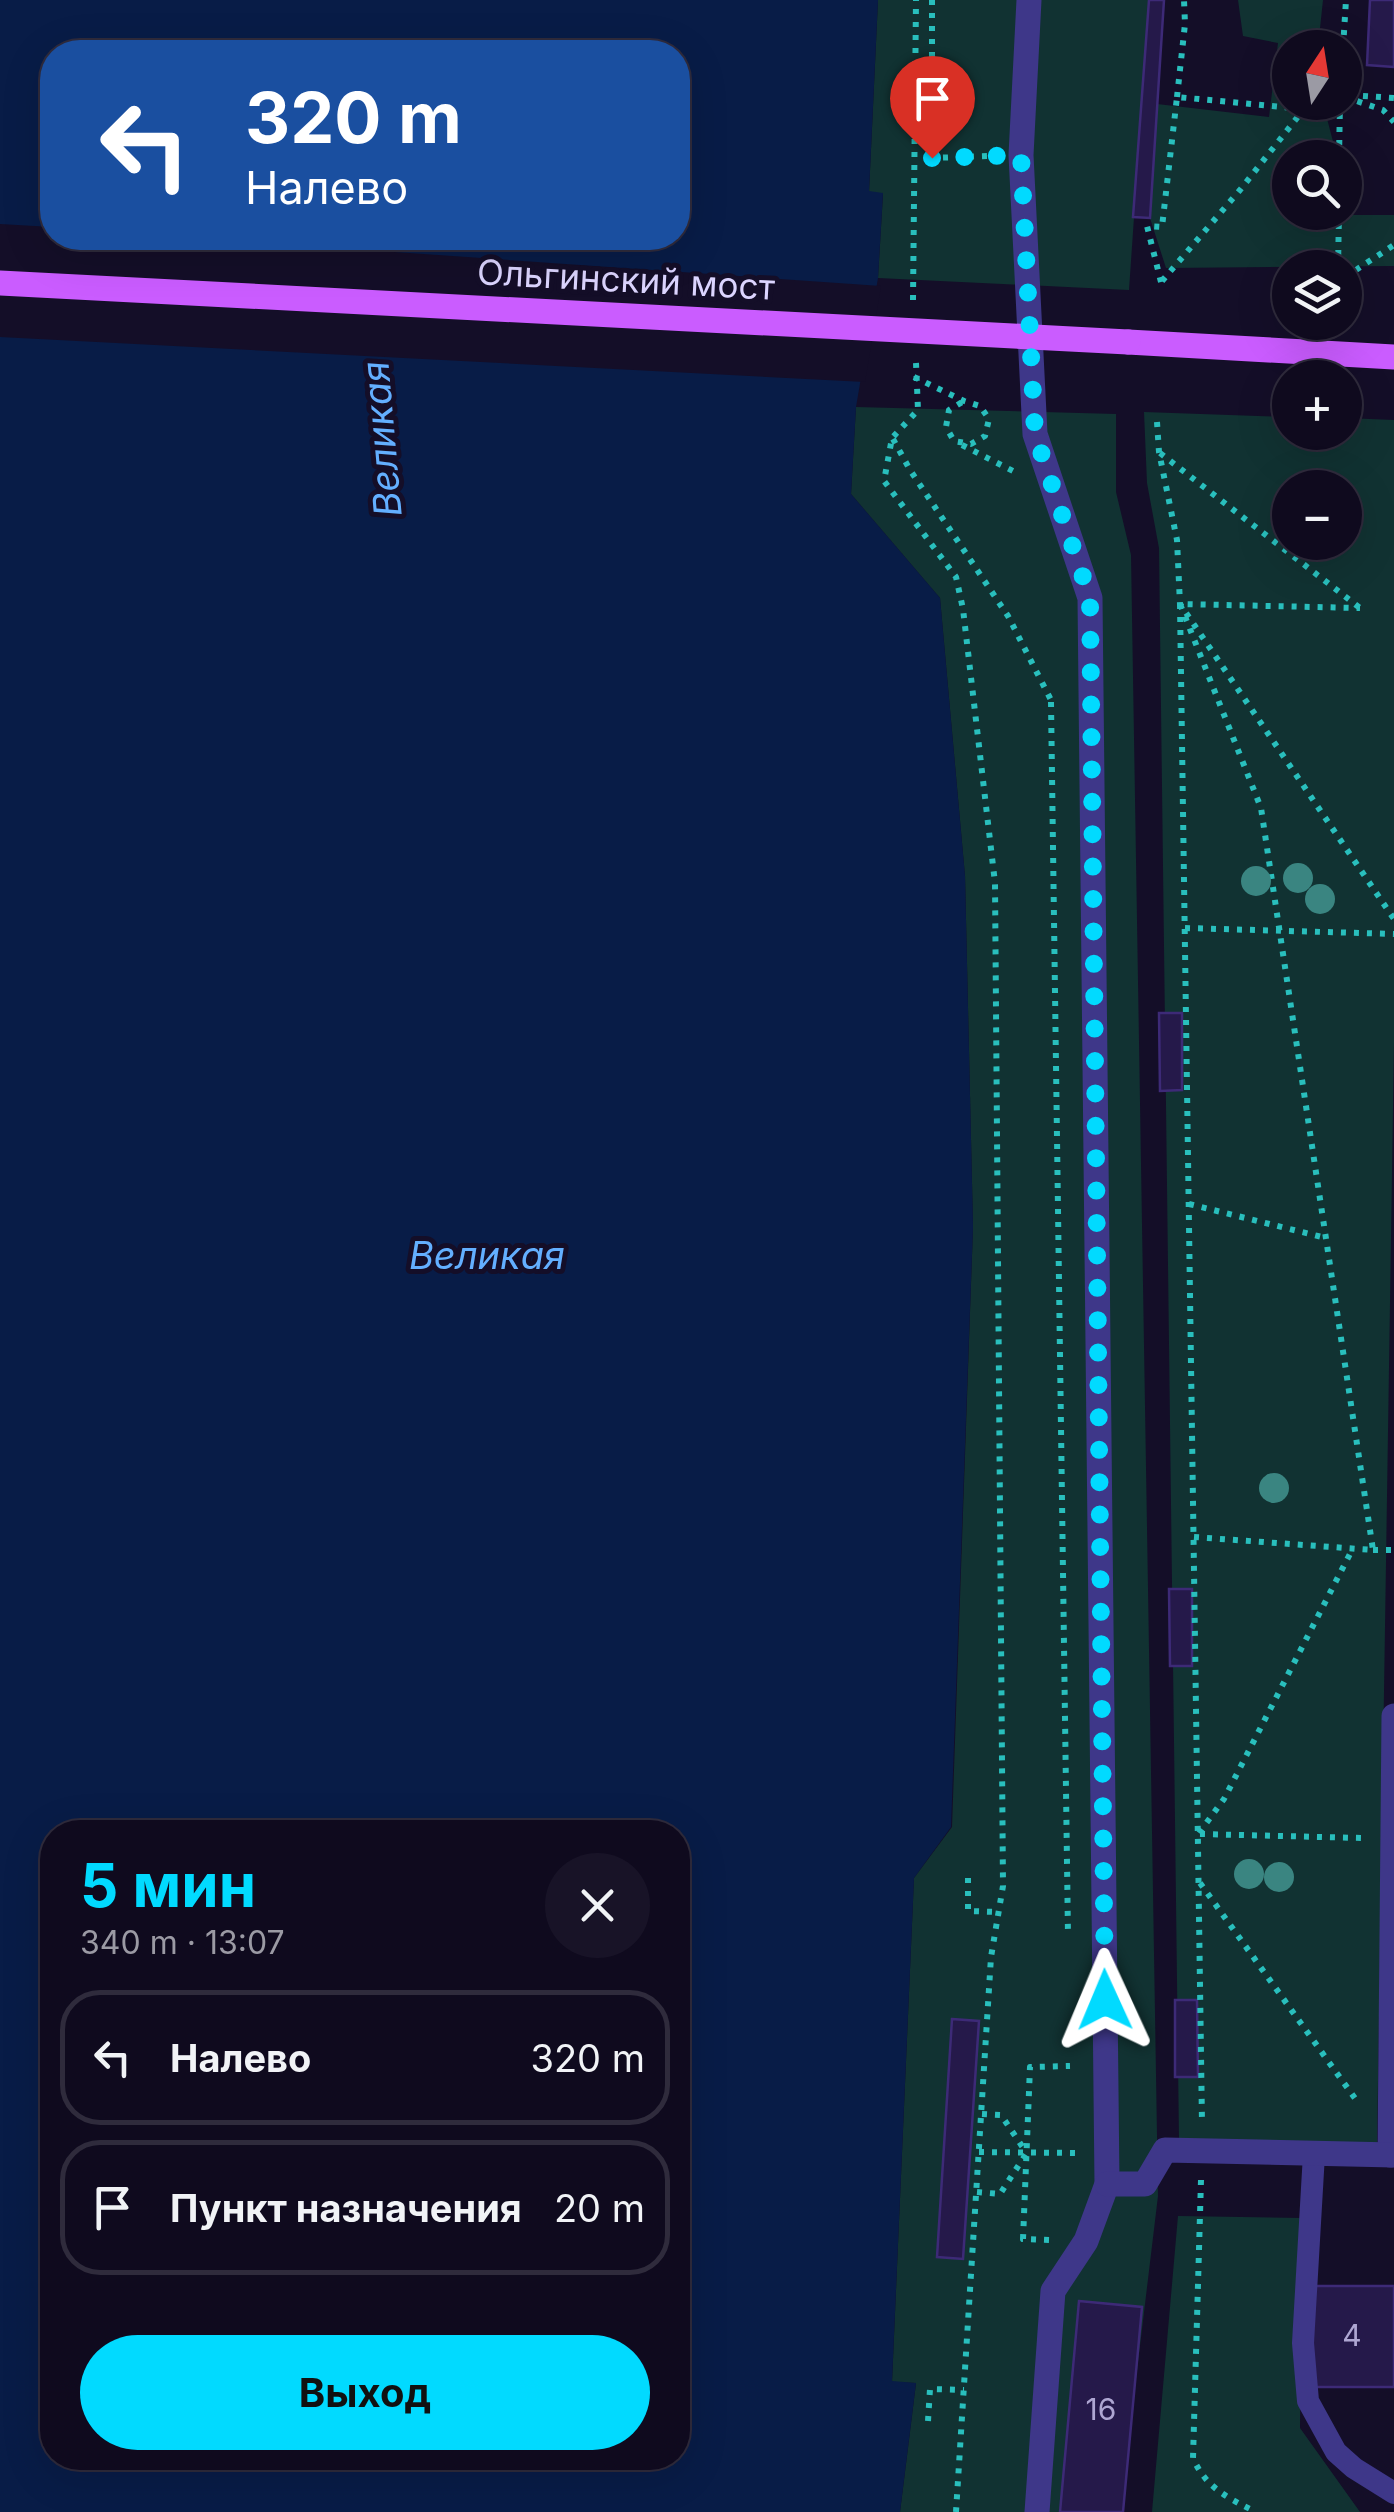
<!DOCTYPE html>
<html lang="ru">
<meta charset="utf-8">
<style>
:root{--surface:#0f0a1e;--page:#181327;--text:#f1f3f6;--muted:#9b9aa4;--line:#2f2b3c;--accent:#01daff}
body{margin:0;font-family:Inter,sans-serif;background:var(--page);color:var(--text);height:100vh;display:flex;flex-direction:column;font-size:38px;white-space:nowrap}
*{box-sizing:border-box;margin:0}
p{font-size:32px;color:var(--muted)}
.icon{flex:none;width:55px;height:55px;fill:none;stroke:currentColor;stroke-width:2;stroke-linecap:round;stroke-linejoin:round}
.map{position:relative;flex:1;overflow:hidden}
.side{position:absolute;left:40px;top:1820px;width:650px;height:650px;display:flex;flex-direction:column;background:var(--surface);border-radius:40px;box-shadow:0 10px 40px #0002,0 0 0 2px var(--line)}
.side>*{flex:none}
.hud{position:absolute;left:40px;top:40px;width:650px;height:210px;border-radius:40px;box-shadow:0 10px 40px #0002,0 0 0 2px var(--line);background:#1a4fa0;color:#fff;overflow:hidden}
.needle{width:65px;rotate:12deg}
.controls{position:absolute;left:1272px;top:30px;display:grid;gap:20px}
.controls a{display:grid;place-items:center;width:90px;height:90px;border-radius:50%;background:var(--surface);box-shadow:0 10px 40px #0002,0 0 0 2px var(--line);font-size:50px}
.pin{position:absolute;display:grid;place-items:center;width:85px;height:85px;color:#fff;margin:-102px -42px;border-radius:50% 50% 50% 0;rotate:-45deg;box-shadow:0 0 10px #0007}
.pin .icon{rotate:45deg}
.me{position:absolute;width:110px;margin:-55px;rotate:359deg;stroke-linejoin:round;filter:drop-shadow(0 0 8px #0008)}
.turn{display:flex;align-items:center;gap:35px;height:210px;padding:0 40px;font-size:45px}
.turn .icon{width:130px;height:130px;stroke-width:2.5}
.turn b{display:block;font-size:70px;line-height:85px}
.round{display:grid;place-items:center;flex:none;width:105px;height:105px;border-radius:52px;background:var(--page)}
.summary{display:flex;align-items:center;justify-content:space-between;height:170px;padding:0 40px}
h1{font-size:60px;font-weight:700;line-height:75px;color:var(--accent)}
.primary-button{display:flex;gap:20px;margin-top:auto;padding:20px 40px}
.primary-button a{flex:1;height:115px;border-radius:60px;background:var(--accent);color:#111;font-size:40px;font-weight:700;line-height:115px;text-align:center}
ul{padding:0;list-style:none}
li{display:flex;align-items:center;gap:30px;height:135px;margin:0 20px 15px;padding:0 20px;border:5px solid var(--line);border-radius:40px}
li div{flex:1}
li b{display:block;font-size:38px}
li em{font-style:normal}
.map>svg:first-child{display:block}
.green{fill:#113232;fill-rule:evenodd}
.water{fill:#081c47;fill-rule:evenodd}
.pier{fill:#140e28}
.building{fill:#25194a;stroke:#3d2a77;stroke-width:2.5}
.lines{fill:none;stroke-linecap:round;stroke-linejoin:round}
.path{stroke:#29bfbd;stroke-width:6;stroke-dasharray:5 8;stroke-linecap:butt}
.lane{stroke:#3e3789;stroke-width:22}
.street{stroke:#3e3789;stroke-width:25}
.primary{stroke:#ca5cff;stroke-width:25}
.primary-bridge{stroke:#ca5cff;stroke-width:25}
.tree{fill:#3a8581}
.route{stroke:#01daff;stroke-width:18;stroke-dasharray:0 32.4}
.labels{text-anchor:middle;stroke-width:10;stroke-linejoin:round;paint-order:stroke}
.number-label{font-size:30px;fill:#aea6d2}
.street-label{font-size:35px;fill:#dcd5ff;stroke:#140e28}
.water-label{font-size:38px;font-style:italic;fill:#63afff;stroke:#140e28}
</style>
<div class="map">
<svg width="1394" height="2512" viewBox="0 0 1394 2512">
<rect width="100%" height="100%" fill="#140e28"/>
<g class="green">
<path d="M878 0H1149L1129 290 878 278 883 194 869 192Z"/>
<path d="M1238 0H1323L1318 47 1290 48V102L1323 103 1337 157 1290 158V212H1345V189L1352 215H1394V266L1166 268 1150 218 1157 104 1269 117 1278 43 1243 36Z"/>
<path d="M856 407 1116 414V492L1131 555 1158 2196 1120 2512H900L916 2383 892 2382 914 1878 952 1827 973 1227 965 876 940 598 851 494Z"/>
<path d="M1144 412 1290 417V432H1345V418L1394 420V1043L1377 2146 1179 2140 1159 548 1147 483ZM1290 488H1345V542H1290Z"/>
<path d="M1178 2216 1302 2218 1300 2428 1360 2512H1152Z"/>
</g>
<path class="water" d="M0 0H878L869 191 883 193 878 278 856 407 851 494 940 598 965 876 973 1227 951 1827 914 1878 892 2381 916 2383 900 2512H0ZM52 52H678V238H52ZM52 1832H678V2458H52Z"/>
<path class="pier" d="M0 224 52 227V238H195L881 286 865 382 0 337Z"/>
<g class="building">
<path d="M1149 0H1164L1150 218 1133 217Z"/>
<path d="M1370 0H1394V67L1367 65Z"/>
<path d="M1159 1013H1182V1090L1160 1091Z"/>
<path d="M1169 1589H1192V1666H1170Z"/>
<path d="M1175 2000H1197L1198 2077H1175Z"/>
<path d="M952 2019 979 2021 963 2259 937 2257Z"/>
<rect x="1311" y="2286" width="83" height="101"/>
<path d="M1079 2301 1142 2307 1123 2512H1060Z"/>
</g>
<g class="lines">
<g class="path">
<path d="M932 0V158L990 156"/>
<path d="M1343 48 1346 0"/>
<path d="M1350 95 1394 98"/>
<path d="M1177 97 1185 24 1184 0"/>
<path d="M1345 97 1383 110 1394 122"/>
<path d="M1339 158 1340 102"/>
<path d="M1338 268 1339 212"/>
<path d="M1345 277 1394 245"/>
<path d="M1162 281 1240 190 1304 109 1321 102"/>
<path d="M1161 282 1147 226 1162 227 1177 97 1304 109"/>
<path d="M913 300 916 0"/>
<path d="M916 363 918 410 892 438 884 481 956 577 963 609 995 883 1003 1886 991 1957 956 2512"/>
<path d="M914 377 964 401 980 406 989 419 985 436 971 444 954 441 946 427 949 410 964 401"/>
<path d="M1157 422 1159 452 1177 540 1180 604 1394 919"/>
<path d="M893 439 910 470 1008 616 1052 702"/>
<path d="M962 445 1013 471"/>
<path d="M1160 453 1360 608"/>
<path d="M1180 604 1202 2123"/>
<path d="M1051 702 1068 1935"/>
<path d="M1185 928 1394 934"/>
<path d="M1189 1204 1326 1238"/>
<path d="M1194 1537 1373 1550 1261 808 1180 604 1360 608"/>
<path d="M1373 1550H1394"/>
<path d="M1199 1833 1224 1799 1353 1548"/>
<path d="M1200 1834 1362 1838"/>
<path d="M968 1878V1911L998 1912"/>
<path d="M1200 1883 1359 2104"/>
<path d="M982 2114 1001 2115 1026 2152"/>
<path d="M979 2152 1075 2153"/>
<path d="M1201 2180 1193 2458C1206 2488 1228 2498 1256 2512"/>
<path d="M977 2192 1000 2194 1026 2154"/>
<path d="M1049 2240 1023 2239 1030 2067 1070 2066"/>
<path d="M928 2421 930 2389 964 2390"/>
</g>
<path class="lane" d="M1314 2154 1303 2343 1308 2401 1336 2452 1354 2468 1394 2493"/>
<g class="street">
<path d="M1029 0 1021 155 1035 434 1090 598 1107 2184 1086 2241 1053 2291 1037 2512"/>
<path d="M1390 2155 1394 1716"/>
<path d="M1107 2184H1145L1165 2150 1394 2155"/>
</g>
<path class="primary" d="M1128 342 1394 357"/>
<path class="primary-bridge" d="M0 283 1128 342"/>
</g>
<g class="tree">
<circle cx="1298" cy="878" r="15"/>
<circle cx="1256" cy="881" r="15"/>
<circle cx="1320" cy="899" r="15"/>
<circle cx="1274" cy="1488" r="15"/>
<circle cx="1249" cy="1874" r="15"/>
<circle cx="1279" cy="1877" r="15"/>
</g>
<g class="lines">
<path class="route" d="M932 158 1021 155 1035 434 1090 598 1105 2000"/>
</g>
<g class="labels">
<g class="number-label">
<text x="1352" y="2346">4</text>
<text x="1101" y="2420">16</text>
</g>
<g class="street-label">
<text transform="translate(626 280) rotate(3)" y="12">Ольгинский мост</text>
</g>
<g class="water-label">
<text transform="translate(382 439) rotate(-95)" y="13">Великая</text>
<text x="487" y="1269">Великая</text>
</g>
</g>
</svg>
<div class="controls">
<a><svg class="needle" viewBox="-14 -14 28 28"><path d="M0-13l5 13h-10z" fill="#e53935"/><path d="M0 13l5-13h-10z" fill="#9b9aa4"/></svg></a>
<a><svg class="icon" aria-label="search" viewBox="0 0 24 24"><circle cx="10" cy="10" r="6"/><path d="M15 15l6 6"/></svg></a>
<a><svg class="icon" aria-label="layers" viewBox="0 0 24 24"><path d="M12 4l9 5-9 5-9-5zM3 14l9 5 9-5"/></svg></a>
<a>+</a>
<a>−</a>
</div>
<div class="pin" style="left:932px;top:158px;background:#d93025"><svg class="icon" aria-label="arrive" viewBox="0 0 24 24"><path d="M6 21V4h12l-3 4 3 4H6"/></svg></div>
<svg class="me" style="left:1105px;top:2000px" viewBox="-20 -20 40 40"><path d="M0-17L14 15 0 8-14 15z" fill="#01daff" stroke="#fff" stroke-width="4"/></svg>
<div class="hud">
<div class="turn"><svg class="icon" aria-label="left" viewBox="0 0 24 24"><path d="M17 20v-9H6M10 6l-5 5 5 5"/></svg><div><b>320 m</b>Налево</div></div>
</div>
<section class="side">
<div class="summary"><div><h1>5 мин</h1><p>340 m · 13:07</p></div><a class="round"><svg class="icon" aria-label="close" viewBox="0 0 24 24"><path d="M6 6l12 12M18 6L6 18"/></svg></a></div>
<ul>
<li><svg class="icon" aria-label="left" viewBox="0 0 24 24"><path d="M17 20v-9H6M10 6l-5 5 5 5"/></svg><div><b>Налево</b></div><em>320 m</em></li>
<li><svg class="icon" aria-label="arrive" viewBox="0 0 24 24"><path d="M6 21V4h12l-3 4 3 4H6"/></svg><div><b>Пункт назначения</b></div><em>20 m</em></li>
</ul>
<div class="primary-button"><a>Выход</a></div>
</section>
</div>
